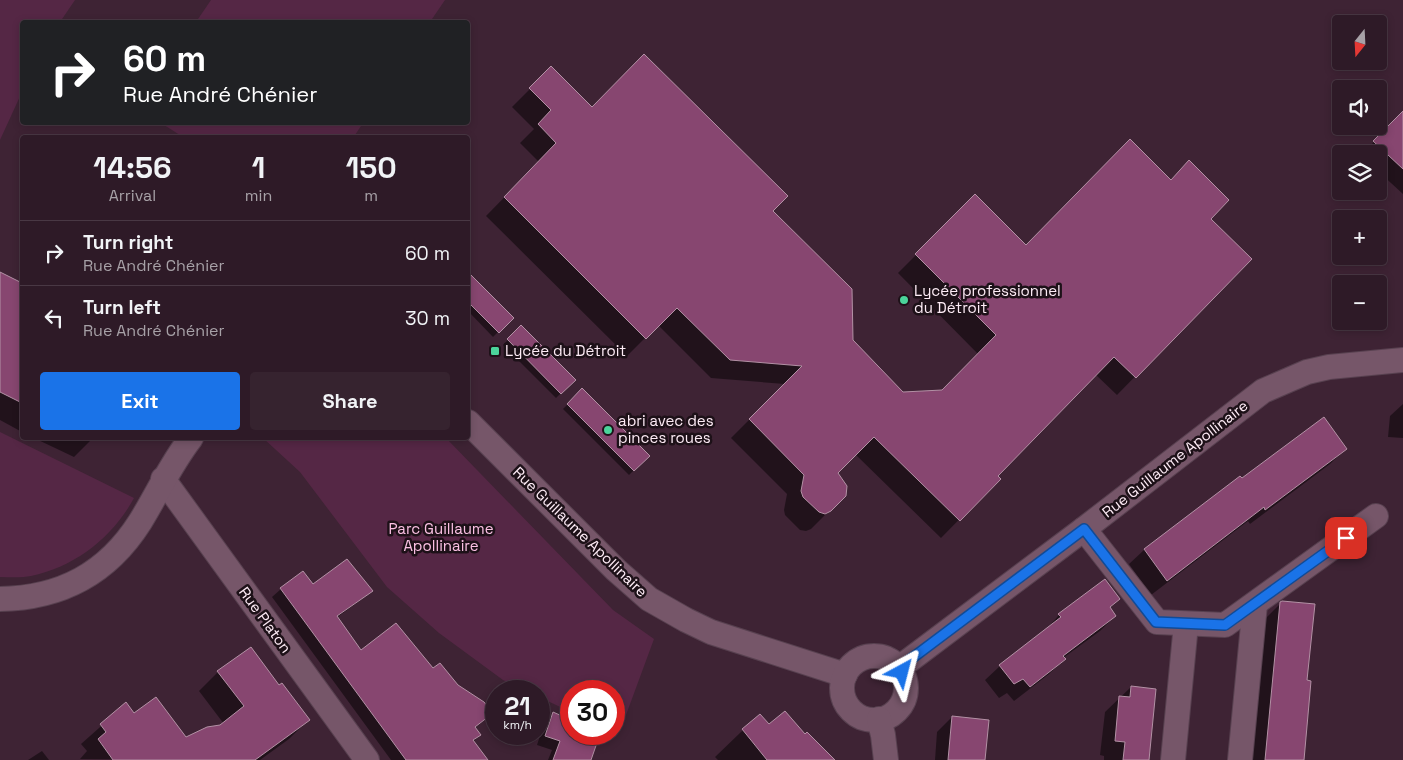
<!DOCTYPE html>
<meta charset="utf-8">
<style>
:root{--surface:#2e1a27;--page:#36232f;--text:#f1f3f6;--muted:#a7a1a7;--line:#493844;--accent:#1a73e8}
body{margin:0;font-family:"Space Grotesk",sans-serif;background:var(--page);color:var(--text);height:100vh;display:flex;flex-direction:column;font-size:19px;white-space:nowrap}
*{box-sizing:border-box;margin:0}
p{font-size:16px;color:var(--muted)}
.icon{flex:none;width:28px;height:28px;fill:none;stroke:currentColor;stroke-width:2;stroke-linecap:round;stroke-linejoin:round}
.map{position:relative;flex:1;overflow:hidden}
.drawer{position:absolute;left:20px;top:135px;width:450px;height:305px;display:flex;flex-direction:column;background:var(--surface);border-radius:5px;box-shadow:0 2px 8px #0003,0 0 0 1px var(--line)}
.drawer>*{flex:none}
.banner{position:absolute;left:20px;top:20px;width:450px;height:105px;border-radius:5px;box-shadow:0 2px 8px #0003,0 0 0 1px var(--line);background:#202124;color:#fff;overflow:hidden}
.needle{width:32px;rotate:198deg}
.fabs{position:absolute;left:1332px;top:15px;display:grid;gap:10px}
.fabs a{display:grid;place-items:center;width:55px;height:55px;border-radius:5px;background:var(--surface);box-shadow:0 2px 8px #0003,0 0 0 1px var(--line);font-size:25px}
.speed{position:absolute;left:485px;top:680px;display:flex;gap:10px;font-size:25px;font-weight:700;text-align:center}
.speed>*{display:grid;place-content:center;width:65px;height:65px;border-radius:50%;background:var(--surface);box-shadow:0 2px 8px #0003,0 0 0 1px var(--line);line-height:1}
.speed small{font-size:12px;font-weight:400}
.speed .limit{border:8px solid #d22;background:#fff;color:#111}
.pin{position:absolute;display:grid;place-items:center;width:42px;height:42px;color:#fff;margin:-21px;border-radius:10px;box-shadow:0 2px 8px #0006}
.me{position:absolute;width:55px;margin:-28px;rotate:38deg;stroke-linejoin:round;filter:drop-shadow(0 0 4px #0008)}
.turn{display:flex;align-items:center;gap:18px;height:105px;padding:0 20px;font-size:22px}
.turn .icon{width:65px;height:65px;stroke-width:2.5}
.turn b{display:block;font-size:35px;line-height:42px}
.eta{display:flex;justify-content:space-evenly;align-items:center;height:85px;text-align:center}
.eta b{font-size:30px;font-weight:800;line-height:35px}
.button{display:flex;gap:10px;margin-top:auto;padding:10px 20px}
.button a{flex:1;height:58px;border-radius:5px;background:var(--accent);color:#fff;font-size:20px;font-weight:800;line-height:58px;text-align:center}
.button a+a{background:var(--page);color:var(--text)}
ul{padding:0;list-style:none}
li{display:flex;align-items:center;gap:15px;height:65px;padding:0 20px;border-top:1px solid var(--line)}
li div{flex:1}
li b{display:block;font-size:19px}
li em{font-style:normal}
.map>svg:first-child{display:block}
.green{fill:#552745}
.shadow{fill:#0007}
.building{fill:#874670;stroke:#b391a5}
.lines{fill:none;stroke-linecap:round;stroke-linejoin:round}
.minor-casing{stroke:#584150;stroke-width:26}
.minor{stroke:#765669;stroke-width:24}
.route-casing{stroke:#114b97;stroke-width:12}
.route{stroke:#1a73e8;stroke-width:9}
.poi-dot{fill:#4bd49b;stroke:#1d1118;stroke-width:2}
.labels{text-anchor:middle;stroke-width:5;stroke-linejoin:round;paint-order:stroke}
.poi-label{font-size:15px;fill:#feecf6;stroke:#1d1118;text-anchor:start}
.street-label{font-size:15px;fill:#feecf6;stroke:#1d1118}
.park-label{font-size:15px;fill:#fac0e3;stroke:#1d1118}
</style>
<div class="map">
<svg width="1403" height="760" viewBox="0 0 1403 760">
<rect width="100%" height="100%" fill="#3e2334"/>
<g class="green">
<path d="M0 0H75L60 22H22V92L0 140Z"/>
<path d="M211 0H445L430 22H196Z"/>
<path d="M161 123H363L353 138 183 137Z"/>
<path d="M0 432 134 498C113 537 75 567 31 576 21 578 10 577 0 577Z"/>
<path d="M263 438H446L613 610 654 639 626 715 614 729V691H571V712L539 697V691H527L503 680 439 633 387 587 300 472Z"/>
</g>
<g class="shadow">
<path d="M551 68 592 109 771 211 851 341 903 393 942 392 978 354 898 273 975 196 1025 247 1209 219 1250 259 1117 395 1095 374 996 476 999 479 941 538 855 454 836 473 845 495 811 529 806 531 800 530 785 515 784 510 787 494 731 438 785 384 711 378 658 325 627 356 486 216 539 162 520 143 534 129 512 107Z"/>
<path d="M1395 121 1403 129V194L1379 172V154H1366L1364 152Z"/>
<path d="M0 273 22 284V432L0 420Z"/>
<path d="M468 274 512 318 493 337 468 311Z"/>
<path d="M521 327 574 380 556 398 503 345Z"/>
<path d="M582 390 648 456 629 475 563 409Z"/>
<path d="M1403 404V438L1388 437 1390 416Z"/>
<path d="M34 438H93L74 457Z"/>
<path d="M1345 449 1330 464 1250 524 1248 521 1151 595 1129 564 1144 550 1240 478 1241 480Z"/>
<path d="M313 586 371 591 362 599 336 618 361 652 433 670 458 685 491 713 475 728 479 735 473 742 486 760H391L272 597 281 589Z"/>
<path d="M1282 602 1306 681 1302 760H1252L1266 618Z"/>
<path d="M1109 608 1115 616 1100 631 1063 658 1064 659 1049 674 1014 701 1007 693 999 698 985 680 1000 666 1045 631 1059 615Z"/>
<path d="M218 672 279 687 308 720 289 739 260 760 80 759 87 751 81 744 126 704 134 715 186 739 221 726 224 724 199 691Z"/>
<path d="M1131 687 1148 760H1104V756L1100 755 1105 712Z"/>
<path d="M553 714 571 722V734H599L590 760H548L552 750 537 745 544 723Z"/>
<path d="M760 715 769 726 828 760H718L715 757 741 732Z"/>
<path d="M952 717 984 760H935L937 732Z"/>
<path d="M42 751 49 760H28Z"/>
</g>
<g class="building">
<path d="M644 54 788 196 773 211 852 289 853 340 903 392 942 390 996 335 915 254 975 194 1026 245 1130 139 1171 180 1189 160 1229 200 1211 219 1252 259 1136 378 1114 357 998 476 1001 479 960 521 874 437 838 473 847 486 846 496 831 511 825 514 819 512 803 497 801 491 804 475 749 419 802 366 730 360 677 308 646 339 504 197 556 143 538 124 551 110 529 88 551 66 592 107Z"/>
<path d="M1403 111V169L1373 141Z"/>
<path d="M0 272 22 283V403L0 392Z"/>
<path d="M468 272 514 318 499 333 468 302Z"/>
<path d="M521 325 576 380 561 394 507 339Z"/>
<path d="M582 388 650 456 634 471 567 404Z"/>
<path d="M1324 417 1347 449 1265 510 1264 507 1167 581 1144 549 1240 476 1242 478Z"/>
<path d="M347 559 373 591 337 616 361 650 396 623 433 668 440 663 458 685 484 702 493 713 475 727 481 735 473 740 488 760H406L280 588 303 571 313 584Z"/>
<path d="M1105 579 1120 599 1110 607 1116 616 1063 656 1066 659 1030 687 1023 679 1014 684 999 665 1061 617 1058 614Z"/>
<path d="M1282 601 1315 604 1307 680 1311 681 1304 760H1265L1280 602Z"/>
<path d="M251 647 279 685 282 683 310 720 255 760H113L98 739 106 732 100 724 126 702 134 713 156 697 186 737 207 727 220 725 244 706 217 671Z"/>
<path d="M1131 686 1156 689 1149 760H1123L1125 742 1115 741 1119 696 1130 697Z"/>
<path d="M785 711 805 734 807 732 835 760H767L742 729 760 714 769 724Z"/>
<path d="M553 712 571 720V734H600L591 760H553L560 741 545 736Z"/>
<path d="M952 716 989 720 985 760H948Z"/>
</g>
<g class="lines">
<defs>
<g id="minor">
<path d="M468 422 616 570 649 599 686 620 711 632 845 675"/>
<path d="M163 479 367 760"/>
<path d="M1084 529 1157 622 1225 625 1376 516"/>
<path d="M0 599C61 598 107 574 140 522 158 493 170 465 191 438"/>
<circle cx="874" cy="688" r="32"/>
<path d="M899 668 1084 529 1263 391 1307 372 1329 367 1403 360"/>
<path d="M879 719 883 735 886 760"/>
<path d="M1173 760 1186 624"/>
<path d="M1240 760 1255 604"/>
</g>
</defs>
<use href="#minor" class="minor-casing"/>
<use href="#minor" class="minor"/>
</g>
<g class="lines">
<defs>
<path id="route" d="M902 672 899 668 1084 529 1156 622 1225 625 1346 538"/>
</defs>
<use href="#route" class="route-casing"/>
<use href="#route" class="route"/>
</g>
<g class="poi-dot">
<circle cx="904" cy="300" r="5"/>
<rect x="490" y="346" width="10" height="10" rx="2.5"/>
<circle cx="608" cy="430" r="5"/>
</g>
<g class="labels">
<g class="poi-label">
<text x="914" y="296">Lycée professionnel<tspan x="914" dy="17">du Détroit</tspan></text>
<text x="505" y="356">Lycée du Détroit</text>
<text x="618" y="426">abri avec des<tspan x="618" dy="17">pinces roues</tspan></text>
</g>
<g class="street-label">
<text transform="translate(1175 459) rotate(-38)" y="5">Rue Guillaume Apollinaire</text>
<text transform="translate(580 532) rotate(44)" y="5">Rue Guillaume Apollinaire</text>
<text transform="translate(265 620) rotate(54)" y="5">Rue Platon</text>
</g>
<g class="park-label">
<text x="441" y="534">Parc Guillaume<tspan x="441" dy="17">Apollinaire</tspan></text>
</g>
</g>
</svg>
<div class="fabs">
<a><svg class="needle" viewBox="-14 -14 28 28"><path d="M0-13l5 13h-10z" fill="#e53935"/><path d="M0 13l5-13h-10z" fill="#a7a1a7"/></svg></a>
<a><svg class="icon" aria-label="sound" viewBox="0 0 24 24"><path d="M4 9h4l5-4v14l-5-4H4zM17 9q2 3 0 6"/></svg></a>
<a><svg class="icon" aria-label="layers" viewBox="0 0 24 24"><path d="M12 4l9 5-9 5-9-5zM3 14l9 5 9-5"/></svg></a>
<a>+</a>
<a>−</a>
</div>
<div class="speed"><div>21<small>km/h</small></div><div class="limit">30</div></div>
<div class="pin" style="left:1346px;top:538px;background:#d93025"><svg class="icon" aria-label="arrive" viewBox="0 0 24 24"><path d="M6 21V4h12l-3 4 3 4H6"/></svg></div>
<svg class="me" style="left:902px;top:672px" viewBox="-20 -20 40 40"><path d="M0-17L14 15 0 8-14 15z" fill="#1a73e8" stroke="#fff" stroke-width="4"/></svg>
<div class="banner">
<div class="turn"><svg class="icon" aria-label="right" viewBox="0 0 24 24"><path d="M7 20v-9h11M14 6l5 5-5 5"/></svg><div><b>60 m</b>Rue André Chénier</div></div>
</div>
<section class="drawer">
<div class="eta">
<div><b>14:56</b><p>Arrival</p></div>
<div><b>1</b><p>min</p></div>
<div><b>150</b><p>m</p></div>
</div>
<ul>
<li><svg class="icon" aria-label="right" viewBox="0 0 24 24"><path d="M7 20v-9h11M14 6l5 5-5 5"/></svg><div><b>Turn right</b><p>Rue André Chénier</p></div><em>60 m</em></li>
<li><svg class="icon" aria-label="left" viewBox="0 0 24 24"><path d="M17 20v-9H6M10 6l-5 5 5 5"/></svg><div><b>Turn left</b><p>Rue André Chénier</p></div><em>30 m</em></li>
</ul>
<div class="button"><a>Exit</a><a>Share</a></div>
</section>
</div>
